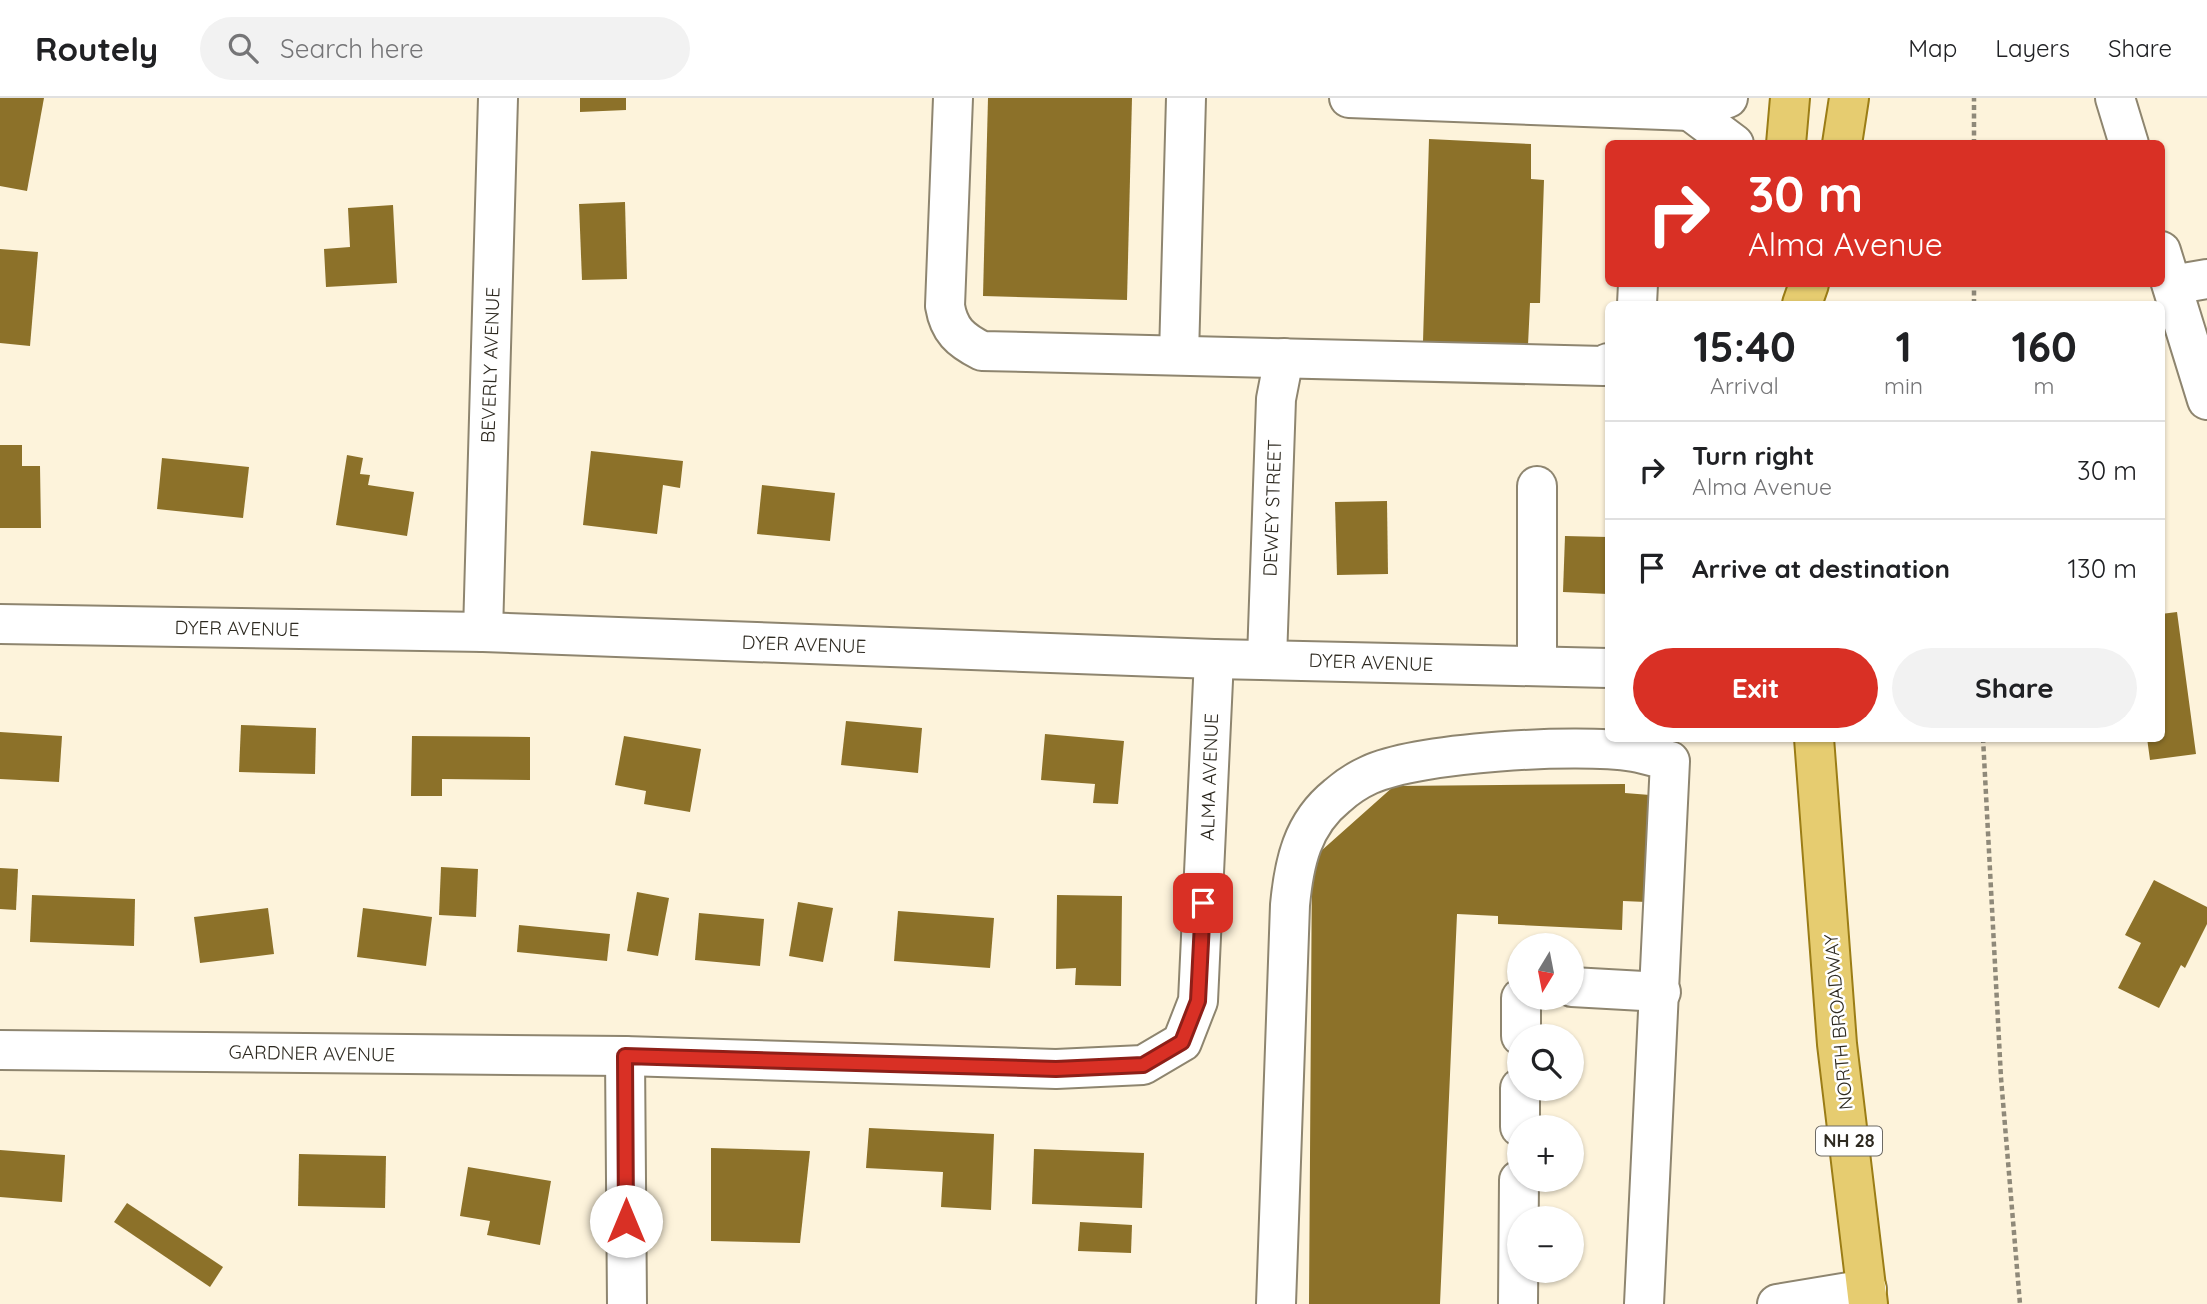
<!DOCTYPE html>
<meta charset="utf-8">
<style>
:root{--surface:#fff;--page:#f2f2f2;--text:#202124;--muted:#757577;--line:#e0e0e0;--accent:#d93025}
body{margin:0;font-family:Quicksand,sans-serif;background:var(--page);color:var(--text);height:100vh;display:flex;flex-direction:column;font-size:26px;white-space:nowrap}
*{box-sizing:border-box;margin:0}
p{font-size:23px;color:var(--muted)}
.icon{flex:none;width:38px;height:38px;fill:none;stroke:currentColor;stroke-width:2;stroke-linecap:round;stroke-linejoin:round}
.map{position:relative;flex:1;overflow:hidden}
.side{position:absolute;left:1605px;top:203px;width:560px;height:441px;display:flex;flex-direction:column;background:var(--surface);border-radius:10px;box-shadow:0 2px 5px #0004}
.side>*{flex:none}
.hud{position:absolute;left:1605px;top:42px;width:560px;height:147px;border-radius:10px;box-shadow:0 2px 5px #0004;background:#d93025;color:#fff;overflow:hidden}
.needle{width:46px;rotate:190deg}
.fabs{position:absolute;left:1507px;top:835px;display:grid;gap:14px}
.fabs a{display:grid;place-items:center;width:77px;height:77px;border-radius:50%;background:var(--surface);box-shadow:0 2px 5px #0004;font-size:35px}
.pin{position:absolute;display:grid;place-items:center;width:60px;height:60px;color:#fff;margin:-30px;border-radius:14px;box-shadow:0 4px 10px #0006}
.me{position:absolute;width:77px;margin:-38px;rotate:0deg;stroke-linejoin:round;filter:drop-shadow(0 0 5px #0008)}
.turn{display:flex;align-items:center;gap:24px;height:147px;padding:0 28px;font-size:32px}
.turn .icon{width:91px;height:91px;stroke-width:2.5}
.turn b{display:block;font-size:49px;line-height:60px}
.eta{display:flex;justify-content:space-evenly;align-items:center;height:119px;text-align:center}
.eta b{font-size:42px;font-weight:700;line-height:49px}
.action{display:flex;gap:14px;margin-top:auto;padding:14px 28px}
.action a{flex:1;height:80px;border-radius:42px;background:var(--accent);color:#fff;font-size:28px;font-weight:700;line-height:80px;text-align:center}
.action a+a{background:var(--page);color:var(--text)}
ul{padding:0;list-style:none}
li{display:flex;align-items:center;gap:21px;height:98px;padding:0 28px;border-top:2px solid var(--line)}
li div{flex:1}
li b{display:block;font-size:26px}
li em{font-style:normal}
header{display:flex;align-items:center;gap:42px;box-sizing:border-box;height:98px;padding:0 35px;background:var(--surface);border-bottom:2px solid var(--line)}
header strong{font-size:33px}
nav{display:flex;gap:38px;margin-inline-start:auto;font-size:24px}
.search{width:490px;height:63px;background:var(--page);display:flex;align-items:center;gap:18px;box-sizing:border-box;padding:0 24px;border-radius:38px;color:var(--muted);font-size:26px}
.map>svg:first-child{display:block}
.building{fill:#8c7129}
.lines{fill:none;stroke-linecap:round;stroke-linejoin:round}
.minor-casing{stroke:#8e856f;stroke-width:42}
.major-casing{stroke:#9b7d16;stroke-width:42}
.path{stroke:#8f8979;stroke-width:4.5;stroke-dasharray:5 3.5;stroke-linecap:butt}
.minor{stroke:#fff;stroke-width:38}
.major{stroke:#e6cc70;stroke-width:38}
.route-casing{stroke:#8d1f18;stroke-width:18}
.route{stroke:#d93025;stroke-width:12}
.labels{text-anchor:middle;stroke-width:5;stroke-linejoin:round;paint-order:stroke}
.shield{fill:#fff;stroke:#6d6a64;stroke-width:2}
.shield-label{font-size:18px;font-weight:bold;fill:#2e2a21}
.street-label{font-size:19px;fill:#2e2a21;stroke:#fff}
</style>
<header>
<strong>Routely</strong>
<div class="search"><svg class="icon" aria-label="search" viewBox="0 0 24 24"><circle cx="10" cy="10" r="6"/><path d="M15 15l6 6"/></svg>Search here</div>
<nav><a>Map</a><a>Layers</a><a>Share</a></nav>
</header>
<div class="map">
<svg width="2207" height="1206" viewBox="0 0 2207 1206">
<rect width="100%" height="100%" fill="#fdf3db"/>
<g class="building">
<path d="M0 0H44L27 93 0 88Z"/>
<path d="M580 0H626V12L580 14Z"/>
<path d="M988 0H1132L1127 202 983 198Z"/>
<path d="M1429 41 1531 46V81L1544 82 1540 205H1530L1528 247 1423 244Z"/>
<path d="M625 104 627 181 582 182 579 106Z"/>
<path d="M393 107 397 185 326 189 324 151 350 149 348 110Z"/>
<path d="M0 151 38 154 30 248 0 245Z"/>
<path d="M0 347H22V368H40L41 430H0Z"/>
<path d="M591 353 683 363 680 390 663 387 657 436 583 427Z"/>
<path d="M347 357 363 360 360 376 370 377 368 387 414 394 407 438 336 427Z"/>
<path d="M162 360 249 369 243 420 157 411Z"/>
<path d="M762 387 835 395 830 443 757 436Z"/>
<path d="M1387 403 1388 476 1337 477 1335 404Z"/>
<path d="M1565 438 1608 439V496L1563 494Z"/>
<path d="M2177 514 2196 656 2150 662 2147 640H2161V516Z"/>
<path d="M846 623 922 630 918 675 841 667Z"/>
<path d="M241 627 316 630 315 676 239 674Z"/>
<path d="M0 634 62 638 59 684 0 681Z"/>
<path d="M1045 636 1124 643 1118 706 1093 705 1095 686 1041 682Z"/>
<path d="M412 638 530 639V682L442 681V698H411Z"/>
<path d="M624 638 701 651 690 714 644 706 646 693 615 687Z"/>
<path d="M1625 686V695L1650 697 1646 804 1623 803 1622 832 1498 826V818L1457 816 1440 1206H1309L1312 761 1394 688Z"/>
<path d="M441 769 478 771 476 819 439 817Z"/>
<path d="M0 770 18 771 16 812 0 811Z"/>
<path d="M2154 782 2207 809V826L2185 870 2181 867 2159 910 2118 890 2141 845 2125 837Z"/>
<path d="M637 794 669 800 658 858 627 853Z"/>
<path d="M32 797 135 801 134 848 30 844Z"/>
<path d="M1057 797 1122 798 1121 888 1075 887 1076 870 1056 871Z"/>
<path d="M798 804 833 810 823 864 789 858Z"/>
<path d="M268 810 274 856 200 865 194 819Z"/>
<path d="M363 810 432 819 426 868 357 859Z"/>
<path d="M898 813 994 820 990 870 894 863Z"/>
<path d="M699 815 764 821 760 868 695 862Z"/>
<path d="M519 827 610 836 607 863 517 854Z"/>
<path d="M869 1030 994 1036 991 1112 941 1109 943 1074 866 1070Z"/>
<path d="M711 1050 810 1053 800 1145 711 1143Z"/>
<path d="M1034 1051 1144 1055 1142 1110 1032 1106Z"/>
<path d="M0 1052 65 1057 62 1104 0 1099Z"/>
<path d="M299 1056 386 1058 385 1110 298 1108Z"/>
<path d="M468 1069 551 1083 540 1147 487 1137 490 1123 460 1118Z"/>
<path d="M127 1105 223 1169 210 1189 114 1124Z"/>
<path d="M1080 1124 1132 1127 1131 1155 1078 1153Z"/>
</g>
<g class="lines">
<defs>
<g id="minor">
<path d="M953 0 945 208C949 232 960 242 982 253L1604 268 1608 265"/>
<path d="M1349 0 1690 13 1728 0"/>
<path d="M2115 0 2129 46"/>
<path d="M1690 13 1734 46"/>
<path d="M2161 153 2207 302"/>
<path d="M2172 187 2207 181"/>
<path d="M1637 206 1638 186"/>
<path d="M1179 257 1186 0"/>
<path d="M0 526 483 534 1214 561 1608 570"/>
<path d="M483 534 498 0"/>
<path d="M1267 561 1276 301 1284 260"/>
<path d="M1537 568V388"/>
<path d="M1572 889 1661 894"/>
<path d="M1521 938V900"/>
<path d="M0 952 625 958 1056 971 1143 967 1182 944 1198 903 1214 561"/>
<path d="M625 958 627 1206"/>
<path d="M1520 1029V990"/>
<path d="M1276 1206 1290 807C1294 765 1302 726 1337 698 1346 690 1358 682 1369 677 1419 654 1578 645 1634 654 1646 656 1658 660 1670 663L1644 1206"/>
<path d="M1518 1206 1519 1082"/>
<path d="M1777 1206 1867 1191"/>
</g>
<g id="major">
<path d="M1786 46 1790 0"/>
<path d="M1842 46 1849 0"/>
<path d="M1802 206 1809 186"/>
<path d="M1814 640 1837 946 1868 1206"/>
</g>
</defs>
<use href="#minor" class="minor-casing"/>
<use href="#major" class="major-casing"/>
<g class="path">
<path d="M1974 46V0"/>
<path d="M1974 206V186"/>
<path d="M1983 640 2001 980 2020 1206"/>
</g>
<use href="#minor" class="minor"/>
<use href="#major" class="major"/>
</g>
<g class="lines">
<defs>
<path id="route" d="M626 1123 625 958 1056 971 1143 967 1182 944 1198 903 1203 805"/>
</defs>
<use href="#route" class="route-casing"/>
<use href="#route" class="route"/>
</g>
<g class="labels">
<rect class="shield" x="1816" y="1028.5" width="66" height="29" rx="5"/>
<g class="shield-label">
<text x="1849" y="1049">NH 28</text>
</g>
<g class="street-label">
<text transform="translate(490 267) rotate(-88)" y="7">BEVERLY AVENUE</text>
<text transform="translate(1272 410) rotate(-88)" y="7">DEWEY STREET</text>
<text transform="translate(237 530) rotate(1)" y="7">DYER AVENUE</text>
<text transform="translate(804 546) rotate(2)" y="7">DYER AVENUE</text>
<text transform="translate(1371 564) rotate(2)" y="7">DYER AVENUE</text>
<text transform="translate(1209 679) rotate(-88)" y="7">ALMA AVENUE</text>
<text transform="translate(1838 924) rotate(-95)" y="7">NORTH BROADWAY</text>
<text transform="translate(312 955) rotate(1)" y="7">GARDNER AVENUE</text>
</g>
</g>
</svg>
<div class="fabs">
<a><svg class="needle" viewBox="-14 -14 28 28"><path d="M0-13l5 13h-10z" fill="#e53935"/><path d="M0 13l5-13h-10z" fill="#757577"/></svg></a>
<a><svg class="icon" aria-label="search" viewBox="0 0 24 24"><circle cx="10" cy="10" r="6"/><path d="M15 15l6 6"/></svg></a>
<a>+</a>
<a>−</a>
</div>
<div class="pin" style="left:1203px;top:805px;background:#d93025"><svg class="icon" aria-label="arrive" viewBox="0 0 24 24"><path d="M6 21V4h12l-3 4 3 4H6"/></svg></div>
<svg class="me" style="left:626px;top:1123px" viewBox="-20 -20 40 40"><circle r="19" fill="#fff"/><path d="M0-13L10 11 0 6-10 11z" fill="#d93025"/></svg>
<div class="hud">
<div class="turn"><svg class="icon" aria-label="right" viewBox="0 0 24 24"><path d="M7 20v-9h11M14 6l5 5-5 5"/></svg><div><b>30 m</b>Alma Avenue</div></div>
</div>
<section class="side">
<div class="eta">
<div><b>15:40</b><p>Arrival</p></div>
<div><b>1</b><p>min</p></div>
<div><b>160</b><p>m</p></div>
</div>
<ul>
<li><svg class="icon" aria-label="right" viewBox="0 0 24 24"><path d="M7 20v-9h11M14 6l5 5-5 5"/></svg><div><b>Turn right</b><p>Alma Avenue</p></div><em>30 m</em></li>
<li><svg class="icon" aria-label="arrive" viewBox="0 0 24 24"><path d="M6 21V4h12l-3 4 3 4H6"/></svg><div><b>Arrive at destination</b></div><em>130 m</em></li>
</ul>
<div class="action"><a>Exit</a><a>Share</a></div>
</section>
</div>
